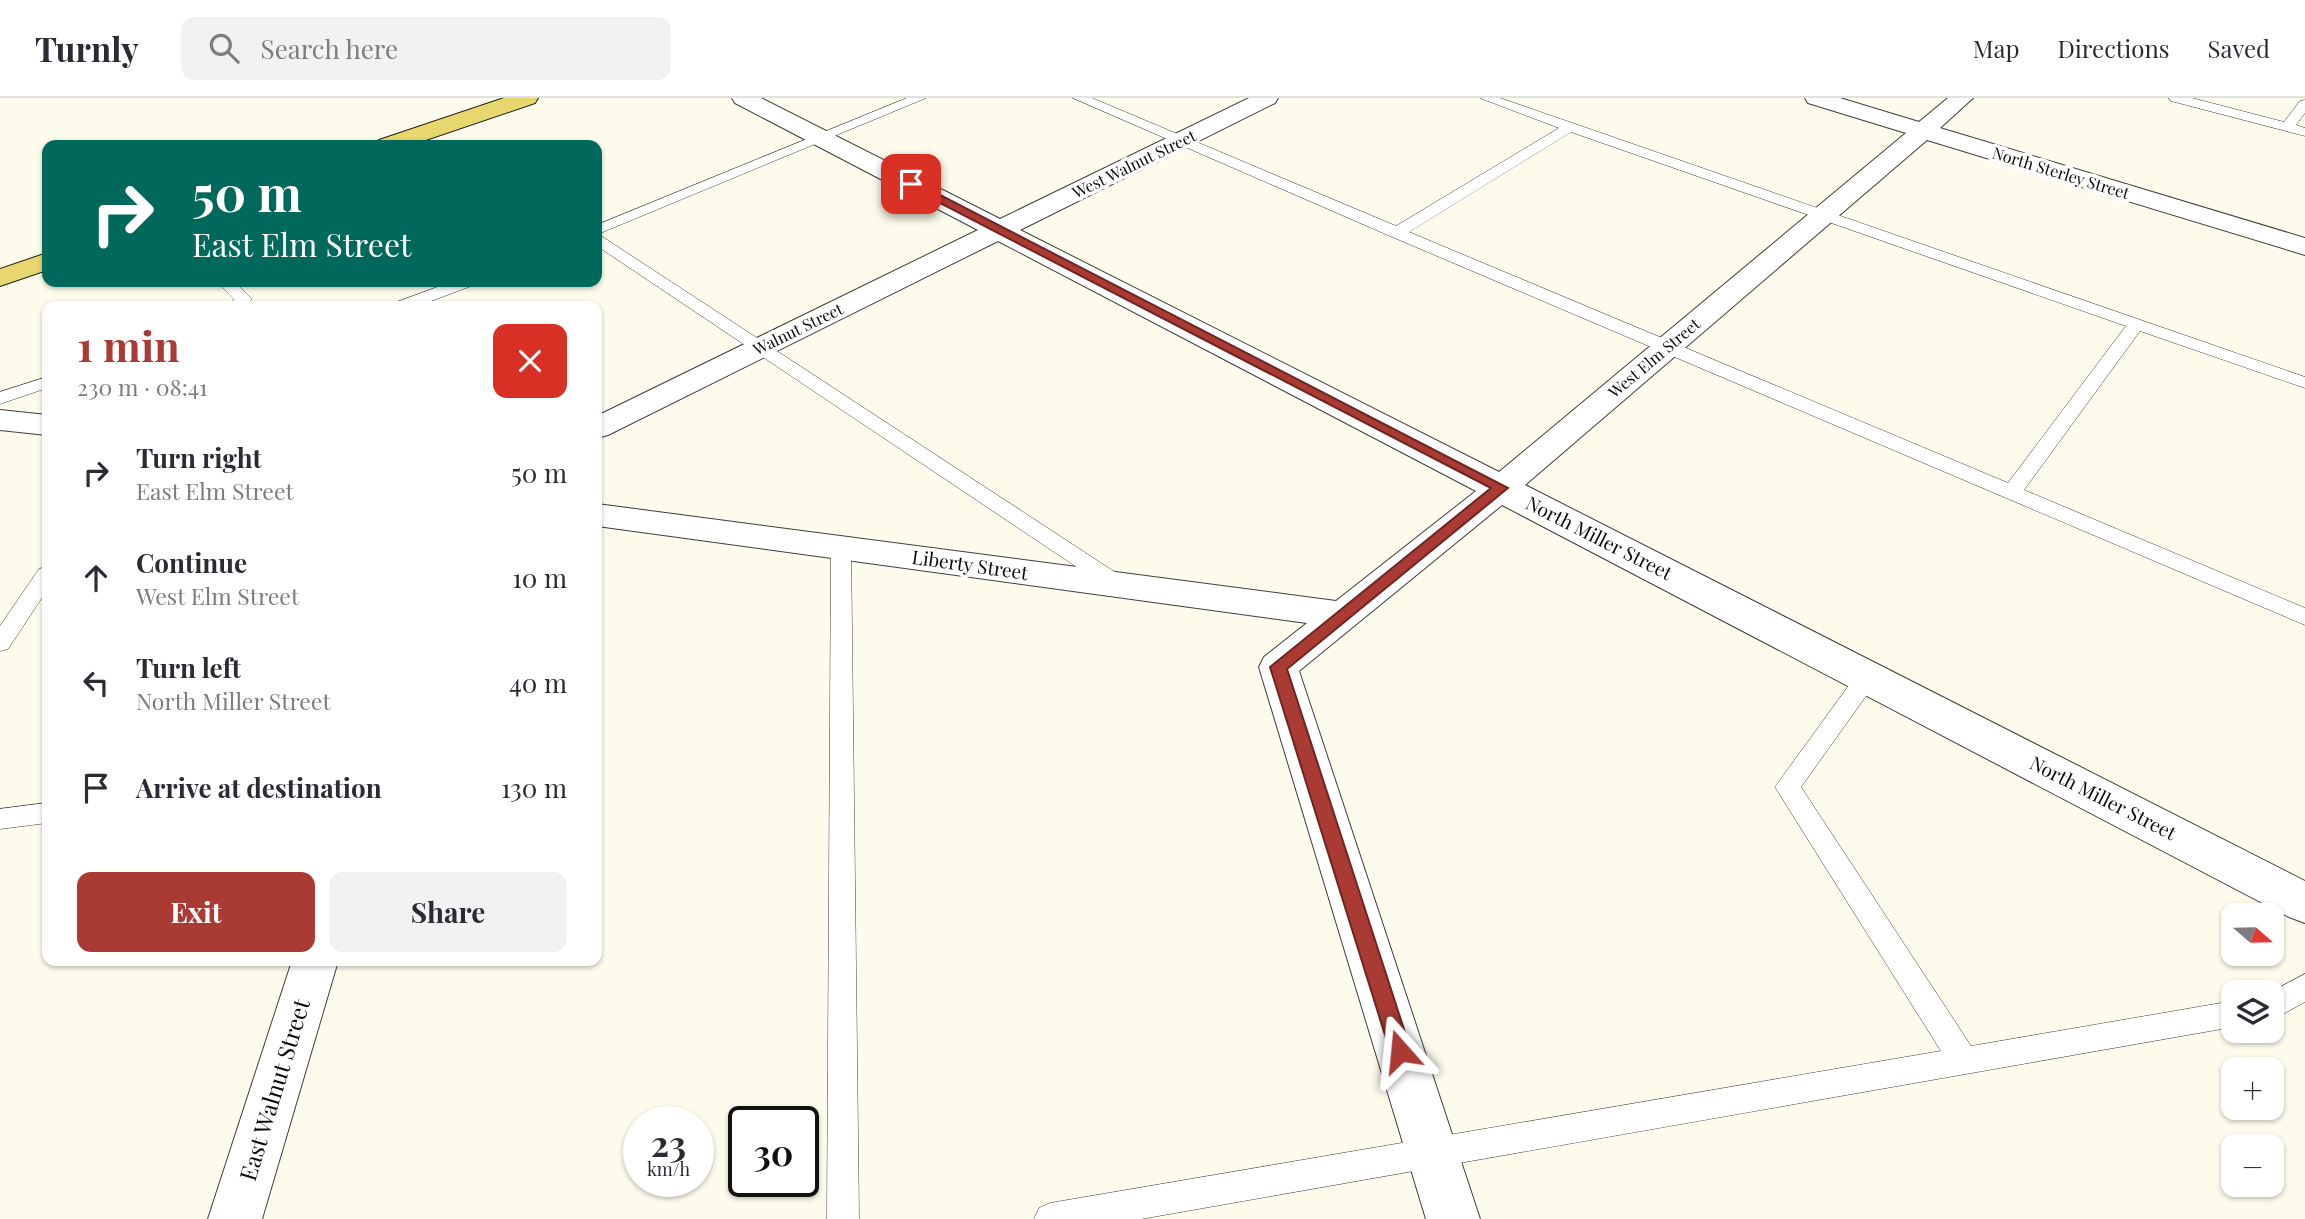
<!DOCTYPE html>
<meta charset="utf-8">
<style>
:root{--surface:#fff;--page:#f2f2f3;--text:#2b2b33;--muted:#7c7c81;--line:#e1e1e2;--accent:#a93a34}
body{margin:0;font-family:"Playfair Display",serif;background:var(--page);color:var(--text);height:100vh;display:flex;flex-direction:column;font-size:26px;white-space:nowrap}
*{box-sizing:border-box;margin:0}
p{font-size:23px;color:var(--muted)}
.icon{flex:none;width:38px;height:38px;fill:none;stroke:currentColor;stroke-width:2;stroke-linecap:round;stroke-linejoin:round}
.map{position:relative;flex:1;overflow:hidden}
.details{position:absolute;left:42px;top:203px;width:560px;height:665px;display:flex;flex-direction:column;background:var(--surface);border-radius:14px;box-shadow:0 2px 5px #0004}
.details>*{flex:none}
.top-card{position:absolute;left:42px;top:42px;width:560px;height:147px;border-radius:14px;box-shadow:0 2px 5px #0004;background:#00695c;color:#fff;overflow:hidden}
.needle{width:46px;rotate:110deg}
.tools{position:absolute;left:2221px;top:805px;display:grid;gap:14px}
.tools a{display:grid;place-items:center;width:63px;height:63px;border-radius:14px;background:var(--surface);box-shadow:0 2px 5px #0004;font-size:35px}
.speed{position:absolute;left:623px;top:1008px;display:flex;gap:14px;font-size:35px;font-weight:700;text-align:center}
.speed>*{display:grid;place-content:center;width:91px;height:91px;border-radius:50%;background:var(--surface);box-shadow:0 2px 5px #0004;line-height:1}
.speed small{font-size:18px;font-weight:400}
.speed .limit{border:4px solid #111;border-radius:10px;background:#fff;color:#111}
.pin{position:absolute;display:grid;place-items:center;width:60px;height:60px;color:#fff;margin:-30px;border-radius:14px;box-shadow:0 4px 10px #0006}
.me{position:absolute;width:77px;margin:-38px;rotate:342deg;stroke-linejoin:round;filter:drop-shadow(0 0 5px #0008)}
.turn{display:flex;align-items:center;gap:24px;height:147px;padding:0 35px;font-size:32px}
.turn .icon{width:91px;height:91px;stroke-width:2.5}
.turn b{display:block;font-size:49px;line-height:60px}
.round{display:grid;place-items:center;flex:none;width:74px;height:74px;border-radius:14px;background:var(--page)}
.summary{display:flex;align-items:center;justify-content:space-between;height:119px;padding:0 35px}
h1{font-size:42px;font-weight:700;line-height:52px;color:var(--accent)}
.primary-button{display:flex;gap:14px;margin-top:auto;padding:14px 35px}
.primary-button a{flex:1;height:80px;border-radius:14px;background:var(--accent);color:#fff;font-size:28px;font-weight:700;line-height:80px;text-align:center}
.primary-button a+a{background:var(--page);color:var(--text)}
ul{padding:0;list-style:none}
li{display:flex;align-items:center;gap:21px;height:105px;padding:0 35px}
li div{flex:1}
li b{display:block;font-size:26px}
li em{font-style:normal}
header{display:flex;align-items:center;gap:42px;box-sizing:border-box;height:98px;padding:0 35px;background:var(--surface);border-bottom:2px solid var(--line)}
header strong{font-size:33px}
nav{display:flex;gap:38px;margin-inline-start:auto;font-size:24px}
.search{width:490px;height:63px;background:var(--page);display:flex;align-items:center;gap:18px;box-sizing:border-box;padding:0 24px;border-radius:14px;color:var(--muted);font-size:26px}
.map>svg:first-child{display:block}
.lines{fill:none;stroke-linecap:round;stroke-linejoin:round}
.lane-casing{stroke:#3e3e3e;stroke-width:1}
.street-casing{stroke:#3e3e3e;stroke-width:2}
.primary-casing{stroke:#1c1c1c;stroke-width:2}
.lane{fill:#fff;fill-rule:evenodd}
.street{fill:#fff;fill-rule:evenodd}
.primary{fill:#e8d66f;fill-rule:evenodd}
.route{fill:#a93a34;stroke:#6e2622;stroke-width:2}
.labels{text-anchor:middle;stroke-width:7;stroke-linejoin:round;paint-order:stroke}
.far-street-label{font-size:16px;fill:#0b0b0b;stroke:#fff}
.street-label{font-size:19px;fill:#0b0b0b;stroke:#fff}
.near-street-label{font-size:23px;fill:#0b0b0b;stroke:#fff}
</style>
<header>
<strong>Turnly</strong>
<div class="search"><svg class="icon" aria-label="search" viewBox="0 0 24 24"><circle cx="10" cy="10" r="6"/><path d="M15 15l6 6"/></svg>Search here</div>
<nav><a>Map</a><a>Directions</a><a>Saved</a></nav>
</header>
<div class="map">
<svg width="2305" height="1121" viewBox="0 0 2305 1121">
<rect width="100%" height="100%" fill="#fdfbeb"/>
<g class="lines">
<defs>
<g id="lane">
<path d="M907 0H926L598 136 1127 482 1130 487 1127 492 1119 494 1111 492 597 148V127Z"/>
<path d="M1073 0H1092L1396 128 1559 30 1480 0H1500L2305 279V290L2140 233 2024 392 2305 510V527L1390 138ZM1571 34 2126 228 2008 385 1409 134Z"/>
<path d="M2169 0H2192L2284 24 2300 3 2305 2V15L2296 27 2305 30V38L2171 3Z"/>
<path d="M217 184H235L252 201 245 208H227L234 201Z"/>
<path d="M451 184H473L471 188 418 208H395L397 204Z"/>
<path d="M47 279V290L0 306V294Z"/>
<path d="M841 442 848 444 851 449 859 1121H827L831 449 834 444Z"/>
<path d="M47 469V492L8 551 0 553V528L39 471Z"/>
<path d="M1868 569 1876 572 1880 578 1876 584 1801 689 1971 948 2233 903V929L1141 1121H1034L1039 1110 1050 1105 1941 953 1775 689 1860 572Z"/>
<path d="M47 705V725L0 731V711Z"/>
<path d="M2305 876V904L2272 922 2271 894Z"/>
</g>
<g id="street">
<path d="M732 0H761L1000 121 1249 0H1278L1275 5 1020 132 1499 374 1906 35 1808 5 1805 0H1840L1919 24 1948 0H1973L1940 30 2305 140V157L1927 42 1525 387 2305 783V825L2289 819 1502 407 1299 573 1480 1121H1426L1259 569 1264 559 1307 525 597 428V406L1336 503 1476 393 998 143 608 337 597 340V318L978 132 735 5Z"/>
<path d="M0 312 47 317V337L0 332Z"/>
<path d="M292 863H338L262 1121H208Z"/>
</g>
<g id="primary">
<path d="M504 0H538L535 5 411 47H376L379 42Z"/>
<path d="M47 155V172L0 188V171Z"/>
</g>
</defs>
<use href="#lane" class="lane-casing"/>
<use href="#street" class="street-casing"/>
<use href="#primary" class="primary-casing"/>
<use href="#lane" class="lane"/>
<use href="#street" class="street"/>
<use href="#primary" class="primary"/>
</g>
<path class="route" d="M907 84H915L1508 390 1287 571 1411 953 1408 960 1400 963 1393 960 1390 953 1270 569 1491 390 907 88Z"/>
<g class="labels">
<g class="far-street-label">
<text transform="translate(1134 66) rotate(-26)" y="6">West Walnut Street</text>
<text transform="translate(2061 75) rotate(17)" y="6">North Sterley Street</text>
<text transform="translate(798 231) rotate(-26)" y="6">Walnut Street</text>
<text transform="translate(1654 260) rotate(-40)" y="6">West Elm Street</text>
</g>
<g class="street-label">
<text transform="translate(1599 440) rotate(27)" y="7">North Miller Street</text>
<text transform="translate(970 467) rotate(8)" y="7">Liberty Street</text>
<text transform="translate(2103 700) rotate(27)" y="7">North Miller Street</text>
</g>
<g class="near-street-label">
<text transform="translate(275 992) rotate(-73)" y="8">East Walnut Street</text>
</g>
</g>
</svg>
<div class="tools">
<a><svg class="needle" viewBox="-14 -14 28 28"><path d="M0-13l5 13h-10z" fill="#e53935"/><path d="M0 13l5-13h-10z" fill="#7c7c81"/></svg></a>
<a><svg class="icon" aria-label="layers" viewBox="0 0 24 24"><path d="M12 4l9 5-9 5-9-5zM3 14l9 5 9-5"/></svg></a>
<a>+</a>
<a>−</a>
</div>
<div class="speed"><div>23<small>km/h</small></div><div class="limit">30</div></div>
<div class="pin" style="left:911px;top:86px;background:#d93025"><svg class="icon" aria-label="arrive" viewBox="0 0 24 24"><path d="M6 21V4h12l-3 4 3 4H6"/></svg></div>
<svg class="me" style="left:1400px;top:953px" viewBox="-20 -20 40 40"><path d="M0-17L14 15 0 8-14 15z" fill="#a93a34" stroke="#fff" stroke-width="4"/></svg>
<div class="top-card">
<div class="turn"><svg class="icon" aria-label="right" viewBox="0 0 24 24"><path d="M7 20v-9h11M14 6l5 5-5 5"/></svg><div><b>50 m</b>East Elm Street</div></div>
</div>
<section class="details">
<div class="summary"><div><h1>1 min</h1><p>230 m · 08:41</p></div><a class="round" style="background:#d93025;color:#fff"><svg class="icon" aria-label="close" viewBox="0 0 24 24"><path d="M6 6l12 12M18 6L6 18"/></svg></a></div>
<ul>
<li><svg class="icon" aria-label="right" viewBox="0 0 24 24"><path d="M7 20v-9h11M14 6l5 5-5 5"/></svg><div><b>Turn right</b><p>East Elm Street</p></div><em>50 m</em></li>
<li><svg class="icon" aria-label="ahead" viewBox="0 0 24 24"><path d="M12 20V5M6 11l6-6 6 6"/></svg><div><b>Continue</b><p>West Elm Street</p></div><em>10 m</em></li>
<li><svg class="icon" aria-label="left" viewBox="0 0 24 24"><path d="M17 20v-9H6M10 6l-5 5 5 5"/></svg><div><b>Turn left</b><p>North Miller Street</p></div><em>40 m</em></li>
<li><svg class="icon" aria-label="arrive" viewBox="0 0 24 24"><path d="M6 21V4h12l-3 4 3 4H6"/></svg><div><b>Arrive at destination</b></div><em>130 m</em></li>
</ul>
<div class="primary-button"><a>Exit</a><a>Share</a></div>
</section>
</div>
